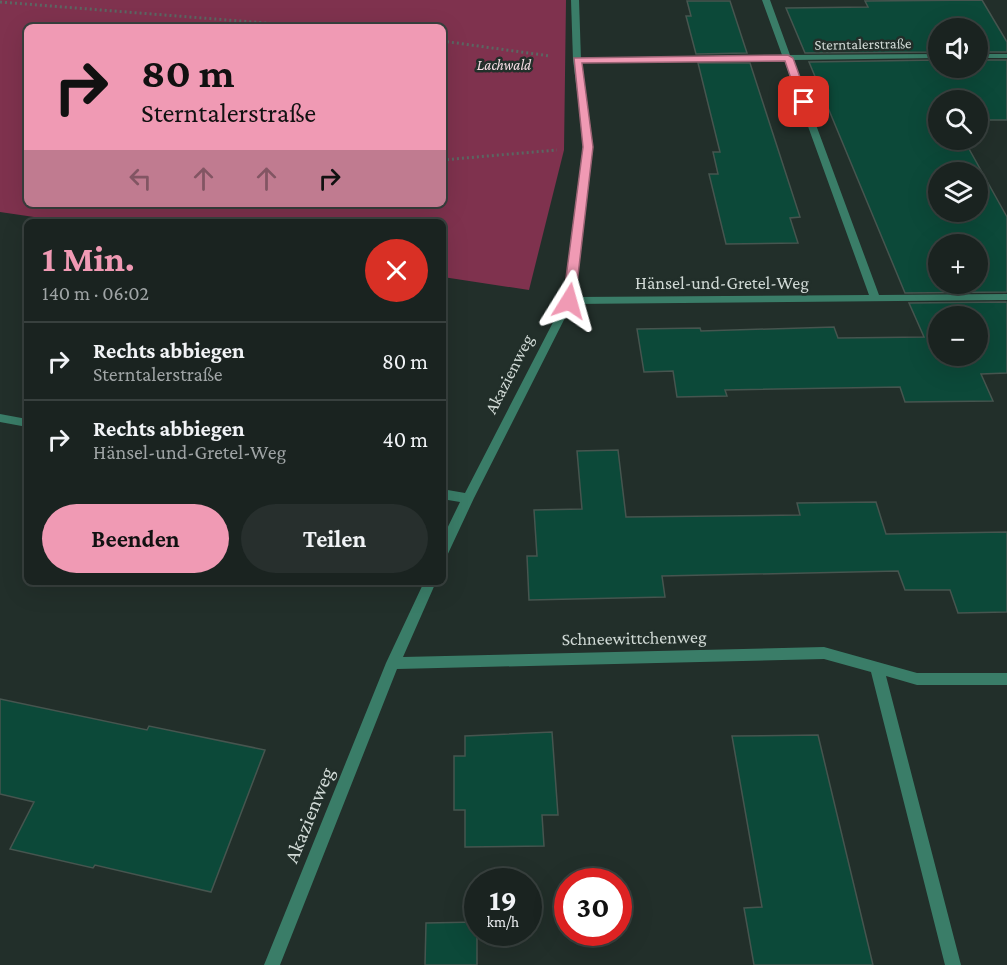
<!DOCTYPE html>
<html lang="de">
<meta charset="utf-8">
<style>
:root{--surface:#1a2320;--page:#272f2d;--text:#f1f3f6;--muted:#9fa4a5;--line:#38403e;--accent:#f09ab4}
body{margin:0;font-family:"Crimson Pro",serif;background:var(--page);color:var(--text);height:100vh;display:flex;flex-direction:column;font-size:22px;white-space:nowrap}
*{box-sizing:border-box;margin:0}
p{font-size:20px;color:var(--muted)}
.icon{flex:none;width:33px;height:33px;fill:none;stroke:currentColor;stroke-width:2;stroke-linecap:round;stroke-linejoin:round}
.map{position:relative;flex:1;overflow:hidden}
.side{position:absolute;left:24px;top:219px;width:422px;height:366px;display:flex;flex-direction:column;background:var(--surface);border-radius:9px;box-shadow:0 6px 24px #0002,0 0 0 2px var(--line)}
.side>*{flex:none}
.guide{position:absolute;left:24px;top:24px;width:422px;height:183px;border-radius:9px;box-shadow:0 6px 24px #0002,0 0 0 2px var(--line);background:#f09ab4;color:#111;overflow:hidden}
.buttons{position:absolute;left:928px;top:18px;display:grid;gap:12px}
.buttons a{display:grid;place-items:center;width:60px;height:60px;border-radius:50%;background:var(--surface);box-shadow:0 6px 24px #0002,0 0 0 2px var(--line);font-size:30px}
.speed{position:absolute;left:464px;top:868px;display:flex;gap:12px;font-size:30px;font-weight:700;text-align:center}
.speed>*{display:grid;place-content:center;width:78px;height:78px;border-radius:50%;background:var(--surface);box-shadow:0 6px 24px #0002,0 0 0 2px var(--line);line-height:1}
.speed small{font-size:15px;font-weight:400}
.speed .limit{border:9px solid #d22;background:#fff;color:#111}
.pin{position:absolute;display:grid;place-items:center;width:51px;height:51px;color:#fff;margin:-26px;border-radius:12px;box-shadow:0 3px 9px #0006}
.me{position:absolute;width:66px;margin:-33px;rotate:8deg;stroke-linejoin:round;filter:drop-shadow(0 0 4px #0008)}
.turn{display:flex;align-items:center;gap:21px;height:126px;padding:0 18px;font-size:27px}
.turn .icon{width:78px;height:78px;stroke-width:2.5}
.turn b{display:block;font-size:42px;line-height:51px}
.lanes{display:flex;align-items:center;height:57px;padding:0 18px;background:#0003;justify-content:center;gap:30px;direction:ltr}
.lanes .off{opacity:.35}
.round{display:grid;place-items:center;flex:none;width:63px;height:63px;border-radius:32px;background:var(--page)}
.headline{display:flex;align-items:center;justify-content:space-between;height:102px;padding:0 18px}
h1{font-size:36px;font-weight:700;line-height:45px;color:var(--accent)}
.button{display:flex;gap:12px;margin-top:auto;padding:12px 18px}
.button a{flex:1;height:69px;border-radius:36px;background:var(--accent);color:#111;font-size:24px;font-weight:700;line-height:69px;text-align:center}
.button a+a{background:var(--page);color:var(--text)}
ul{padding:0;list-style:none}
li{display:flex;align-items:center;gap:18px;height:78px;padding:0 18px;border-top:2px solid var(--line)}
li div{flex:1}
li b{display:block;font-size:22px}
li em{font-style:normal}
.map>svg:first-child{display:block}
.forest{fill:#7f324e;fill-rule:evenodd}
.building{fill:#0c4939;stroke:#46554f;stroke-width:1.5;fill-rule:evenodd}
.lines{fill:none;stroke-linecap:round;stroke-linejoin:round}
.path{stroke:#5b6662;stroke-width:3;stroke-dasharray:2 3;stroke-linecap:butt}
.service{fill:#3a7d68;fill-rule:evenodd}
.minor{fill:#3a7d68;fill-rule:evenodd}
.route{fill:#f09ab4;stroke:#9c6475;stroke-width:1.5}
.labels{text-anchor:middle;stroke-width:5;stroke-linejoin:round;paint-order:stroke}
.far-street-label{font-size:15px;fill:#d0d9d5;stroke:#222f2a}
.far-park-label{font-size:15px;font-style:italic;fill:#f6dde4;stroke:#222f2a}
.street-label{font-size:18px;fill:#d0d9d5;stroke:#222f2a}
.near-street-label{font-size:21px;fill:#d0d9d5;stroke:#222f2a}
</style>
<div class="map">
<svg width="1007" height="965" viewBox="0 0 1007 965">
<rect width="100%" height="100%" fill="#222f2a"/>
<path class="forest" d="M0 0H566L564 150 529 290 443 277 442 222H68L0 212ZM27 27H442V204H27Z"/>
<g class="building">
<path d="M982 0 1007 42V52H978V28H939V52L805 53 786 8 868 7 865 1Z"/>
<path d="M687 1H730L747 53 696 54 686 16H691Z"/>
<path d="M939 60V68H978V60H1007V120H978V100H939V140H964L1007 217V292L905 293 809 62ZM939 172H978V212H939ZM939 244H978V284H939Z"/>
<path d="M698 63H750L800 217 790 218 798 243 726 244 709 174H718L713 152H720Z"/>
<path d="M1007 302V373L981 374 993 401 905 402 900 387 725 390 727 396 677 397 673 371 644 372 637 329 700 328 701 331 834 327 838 338 924 337 909 303ZM939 316H978V356H939Z"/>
<path d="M618 450 626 517 800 515 797 503 876 502 886 534 1007 532V612L958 613 950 590H905L898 571 662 576 665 597 529 600 527 556H537L534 510 582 509 577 451Z"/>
<path d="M0 699 147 730 149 726 265 750 211 892 95 865 93 868 10 849 34 802 0 794Z"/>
<path d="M552 732 558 815H542L544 846 465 847V810H454V756H465V736Z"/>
<path d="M818 735 873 965H754L744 908 762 907 732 736Z"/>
<path d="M477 922V965H425L426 923Z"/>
</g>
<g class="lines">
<g class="path">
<path d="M0 2 316 27"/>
<path d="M442 41 550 56"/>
<path d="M442 160 557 150"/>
<path d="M268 206 272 204"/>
</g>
<path class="service" d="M571 0H579L581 60 577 62 573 60Z"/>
<g class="minor">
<path d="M762 0H770L790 55 939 54V58L792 60 879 295 1007 294V300L572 304 474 498 446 558 442 559V539L460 502 442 499V489L465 493 564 301 584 147 573 60 577 58 782 55ZM784 60 869 295 575 297 592 147 581 62Z"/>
<rect x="978" y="54" width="29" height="4"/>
<path d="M0 414 27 419V427L0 422Z"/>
<path d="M424 582H436L403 657 824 647 917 673H1007V685H917L886 676 961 965H945L871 672 824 659 397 669 280 965H264L386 663Z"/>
</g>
</g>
<path class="route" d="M788 55 793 58 809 102 807 104 799 102 785 61 582 63 593 147 575 301 573 303H565L563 301 583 147 574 58Z"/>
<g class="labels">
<g class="far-street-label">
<text transform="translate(863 44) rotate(-1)" y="5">Sterntalerstraße</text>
</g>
<g class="far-park-label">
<text x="504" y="70">Lachwald</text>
</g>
<g class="street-label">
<text x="722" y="289">Hänsel-und-Gretel-Weg</text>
<text transform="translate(509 374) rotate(-63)" y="6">Akazienweg</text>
<text transform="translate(634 638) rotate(-1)" y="6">Schneewittchenweg</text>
</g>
<g class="near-street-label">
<text transform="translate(309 815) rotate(-68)" y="7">Akazienweg</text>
</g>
</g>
</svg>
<div class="buttons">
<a><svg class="icon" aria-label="sound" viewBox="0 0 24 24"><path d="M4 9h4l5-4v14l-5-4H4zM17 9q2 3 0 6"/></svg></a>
<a><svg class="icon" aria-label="search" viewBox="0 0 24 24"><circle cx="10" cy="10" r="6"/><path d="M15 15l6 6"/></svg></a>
<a><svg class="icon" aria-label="layers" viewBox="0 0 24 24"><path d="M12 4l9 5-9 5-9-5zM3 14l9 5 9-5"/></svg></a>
<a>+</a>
<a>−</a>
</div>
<div class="speed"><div>19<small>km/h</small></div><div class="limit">30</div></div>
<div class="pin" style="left:804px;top:102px;background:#d93025"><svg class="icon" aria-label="arrive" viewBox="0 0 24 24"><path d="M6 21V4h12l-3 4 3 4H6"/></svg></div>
<svg class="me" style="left:569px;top:301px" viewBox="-20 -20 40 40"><path d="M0-17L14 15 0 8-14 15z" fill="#f09ab4" stroke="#fff" stroke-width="4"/></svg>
<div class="guide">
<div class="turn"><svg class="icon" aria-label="right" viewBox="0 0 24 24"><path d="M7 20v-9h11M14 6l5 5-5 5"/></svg><div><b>80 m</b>Sterntalerstraße</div></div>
<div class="lanes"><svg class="icon off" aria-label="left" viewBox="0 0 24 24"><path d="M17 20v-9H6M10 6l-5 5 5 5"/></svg><svg class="icon off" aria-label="ahead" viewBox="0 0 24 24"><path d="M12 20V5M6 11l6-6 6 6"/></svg><svg class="icon off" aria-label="ahead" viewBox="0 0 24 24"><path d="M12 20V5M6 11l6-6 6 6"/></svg><svg class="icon" aria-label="right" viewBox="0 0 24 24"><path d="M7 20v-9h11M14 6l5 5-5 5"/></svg></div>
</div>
<section class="side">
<div class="headline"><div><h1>1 Min.</h1><p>140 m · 06:02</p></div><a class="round" style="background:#d93025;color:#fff"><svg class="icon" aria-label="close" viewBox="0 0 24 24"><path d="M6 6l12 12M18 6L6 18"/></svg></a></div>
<ul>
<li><svg class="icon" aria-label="right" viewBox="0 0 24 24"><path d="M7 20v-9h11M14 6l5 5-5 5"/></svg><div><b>Rechts abbiegen</b><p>Sterntalerstraße</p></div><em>80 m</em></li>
<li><svg class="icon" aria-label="right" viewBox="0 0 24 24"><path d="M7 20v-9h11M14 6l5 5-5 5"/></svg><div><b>Rechts abbiegen</b><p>Hänsel-und-Gretel-Weg</p></div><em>40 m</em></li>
</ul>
<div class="button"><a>Beenden</a><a>Teilen</a></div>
</section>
</div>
